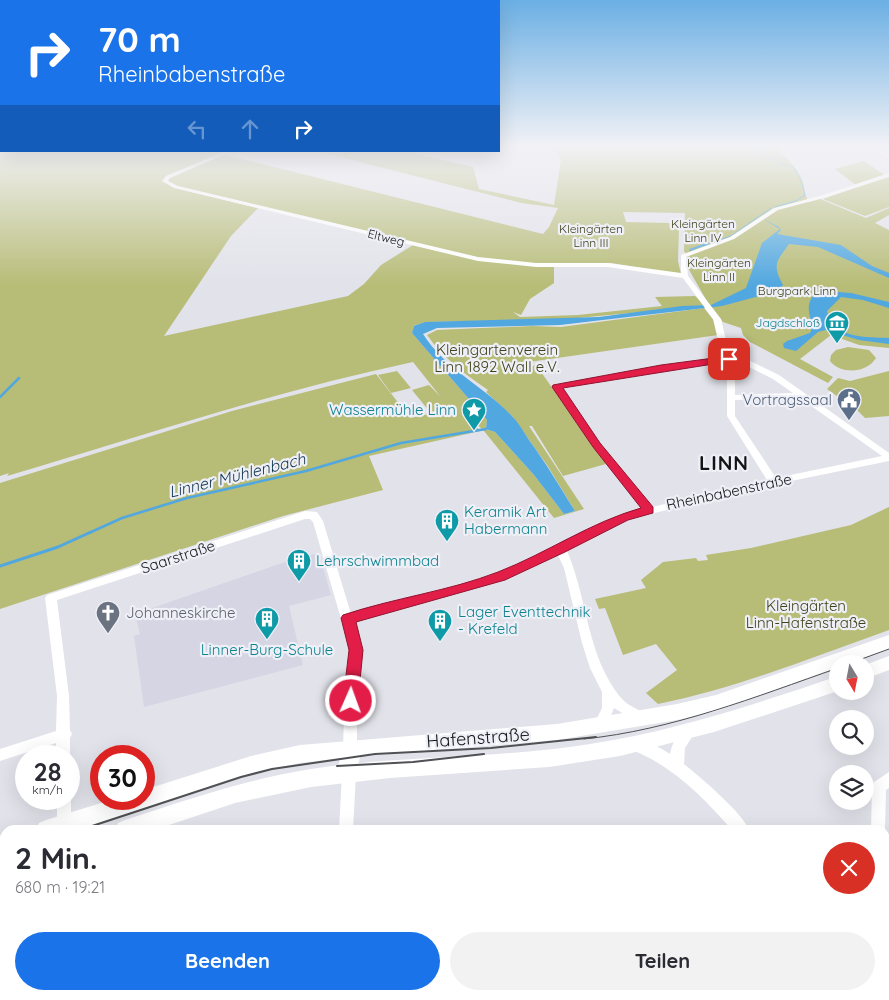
<!DOCTYPE html>
<html lang="de">
<meta charset="utf-8">
<style>
:root{--surface:#fff;--page:#f2f2f3;--text:#2b2b33;--muted:#7c7c81;--accent:#1a73e8}
body{margin:0;font-family:Quicksand,sans-serif;background:var(--page);color:var(--text);height:100vh;display:flex;flex-direction:column;font-size:19px;white-space:nowrap}
*{box-sizing:border-box;margin:0}
p{font-size:16px;color:var(--muted)}
.icon{flex:none;width:28px;height:28px;fill:none;stroke:currentColor;stroke-width:2;stroke-linecap:round;stroke-linejoin:round}
.map{position:relative;flex:1;overflow:hidden}
.drawer{position:absolute;left:0px;top:825px;width:890px;height:175px;display:flex;flex-direction:column;background:var(--surface);border-radius:15px 15px 0 0;box-shadow:0 5px 20px #0002}
.drawer>*{flex:none}
.top-card{position:absolute;left:0px;top:0px;width:500px;height:152px;box-shadow:0 5px 20px #0002;background:#1a73e8;color:#fff;overflow:hidden}
.needle{width:32px;rotate:170deg}
.fabs{position:absolute;left:829px;top:655px;display:grid;gap:10px}
.fabs a{display:grid;place-items:center;width:45px;height:45px;border-radius:50%;background:var(--surface);box-shadow:0 5px 20px #0002;font-size:25px}
.speed{position:absolute;left:15px;top:745px;display:flex;gap:10px;font-size:25px;font-weight:700;text-align:center}
.speed>*{display:grid;place-content:center;width:65px;height:65px;border-radius:50%;background:var(--surface);box-shadow:0 5px 20px #0002;line-height:1}
.speed small{font-size:12px;font-weight:400}
.speed .limit{border:8px solid #d22;background:#fff;color:#111}
.pin{position:absolute;display:grid;place-items:center;width:42px;height:42px;color:#fff;margin:-21px;border-radius:10px;box-shadow:0 2px 8px #0006}
.me{position:absolute;width:55px;margin:-28px;rotate:2deg;stroke-linejoin:round;filter:drop-shadow(0 0 4px #0008)}
.turn{display:flex;align-items:center;gap:18px;height:105px;padding:0 15px;font-size:22px}
.turn .icon{width:65px;height:65px;stroke-width:2.5}
.turn b{display:block;font-size:35px;line-height:42px}
.lanes{display:flex;align-items:center;height:48px;padding:0 15px;background:#0003;justify-content:center;gap:25px;direction:ltr}
.lanes .off{opacity:.35}
.round{display:grid;place-items:center;flex:none;width:52px;height:52px;border-radius:26px;background:var(--page)}
.overview{display:flex;align-items:center;justify-content:space-between;height:85px;padding:0 15px}
h1{font-size:30px;font-weight:700;line-height:38px}
.primary-button{display:flex;gap:10px;margin-top:auto;padding:10px 15px}
.primary-button a{flex:1;height:58px;border-radius:30px;background:var(--accent);color:#fff;font-size:20px;font-weight:700;line-height:58px;text-align:center}
.primary-button a+a{background:var(--page);color:var(--text)}
.map>svg:first-child{display:block}
.built{fill:#d5d5e4}
.green{fill:#b7bc76}
.water{fill:#51a7df}
.lines{fill:none;stroke-linecap:round;stroke-linejoin:round}
.stream-far3{stroke:#51a7df;stroke-width:1}
.stream-far2{stroke:#51a7df;stroke-width:2}
.stream-far1{stroke:#51a7df;stroke-width:2.5}
.stream{stroke:#51a7df;stroke-width:3}
.minor{fill:#fff;fill-rule:evenodd}
.secondary{fill:#fff;fill-rule:evenodd}
.tram-far1{stroke:#505155;stroke-width:1}
.tram{stroke:#505155;stroke-width:2}
.route{fill:#e11d48;stroke:#92132f}
.labels{text-anchor:middle;stroke-width:4.5;stroke-linejoin:round;paint-order:stroke}
.far-park-label{font-size:12px;fill:#40421b;stroke:#eff0f7}
.far-street-label{font-size:12px;fill:#131416;stroke:#eff0f7}
.far-culture-label{font-size:12px;fill:#0d838f;stroke:#eff0f7;text-anchor:end}
.park-label{font-size:15px;fill:#40421b;stroke:#eff0f7}
.service-label{font-size:15px;fill:#4e5e75;stroke:#eff0f7;text-anchor:end}
.culture-label{font-size:15px;fill:#0d838f;stroke:#eff0f7;text-anchor:start}
.street-label{font-size:15px;fill:#131416;stroke:#eff0f7}
.worship-label{font-size:15px;fill:#5b616d;stroke:#eff0f7;text-anchor:start}
.water-label{font-size:16px;font-style:italic;fill:#12374e;stroke:#eff0f7}
.near-street-label{font-size:18px;fill:#131416;stroke:#eff0f7}
.district-label{font-size:20px;font-weight:bold;letter-spacing:1px;fill:#131416;stroke:#eff0f7}
</style>
<div class="map">
<svg width="889" height="1000" viewBox="0 0 889 1000">
<rect width="100%" height="100%" fill="#e2e2ea"/>
<path class="built" d="M319 553 331 595 289 606 303 665 144 707 134 636 140 634 135 614 291 560Z"/>
<g class="green">
<path d="M0 146 1 151H228L222 154 543 234 549 227 558 208 522 203 316 151H404L473 167 479 189 554 205 561 160 552 146H779L777 148C786 158 797 167 802 180 805 187 804 195 809 202L820 199 866 218 889 208V215L875 223 889 230V348L859 345 831 335 800 359 833 377 828 383 750 342 743 335 741 328 723 322 708 303 688 268 687 256 684 251 685 213 623 212 626 222 669 223 670 228 679 229 678 261 681 274H678L611 263 536 264 474 258 178 188 258 208 231 236 164 336 348 296 364 284 381 265 413 245 472 259 554 267V283L530 299 521 315 513 312 520 317 578 315 662 306 655 297 695 296 706 306 556 320 425 322 414 326 412 333 487 420 486 429 495 432 534 475 564 514 575 511 547 465 512 416 486 392 488 390C465 374 443 358 427 335L437 330 481 328 533 326 561 327 704 308 715 322 718 335 529 362 532 366 536 365 606 464 563 476 532 426H529L584 509 554 518 484 431 469 417 480 431 369 456 383 490 283 516 0 609V483L232 411 376 374 410 418 451 409 430 412 412 390 429 385 440 396 413 362C275 391 142 436 7 476L9 473 0 476Z"/>
<path d="M864 161 884 175 856 185 835 169Z"/>
<path d="M889 176V207L865 216 823 199Z"/>
<path d="M848 347 869 350 876 358C867 373 841 375 830 361L831 355 836 350Z"/>
<path d="M397 371 411 388 391 393 378 375Z"/>
<path d="M889 371V416L865 418 857 410 827 389 838 378 850 381Z"/>
<path d="M889 507V630C813 657 738 688 658 704L646 693 677 670 656 644 623 655 605 608 599 609 595 599 646 588 641 580 663 562 696 558 698 561 708 560 706 555 751 548 851 525Z"/>
<path d="M472 995H712L714 1000H455Z"/>
</g>
<g class="water">
<path d="M763 219 779 227 781 230 777 234 841 245 872 266 889 273V278L818 247 789 244C776 262 772 264 783 285L778 291 722 306 560 325 437 328 423 334C445 369 483 386 511 415 518 422 523 431 529 440 546 463 560 487 575 511L564 514 534 475 495 432 486 429 487 420 412 333 414 326 425 322 599 317 682 306 711 305 746 288 762 243 780 229Z"/>
<path d="M824 291 851 293 889 302V308L863 300 841 297 827 311C833 339 867 337 889 338V344L859 340 825 330 818 332 796 351 784 348 783 344 787 341 810 333 813 326C807 311 805 295 824 291Z"/>
</g>
<g class="lines">
<g class="stream-far3">
<path d="M758 146 761 148 755 150C769 156 778 165 793 167L801 180 805 195 796 201 775 207"/>
<path d="M703 246 731 236 771 208"/>
</g>
<path class="stream-far2" d="M690 250 706 244"/>
<g class="stream-far1">
<path d="M0 397 19 378"/>
<path d="M89 533 122 518 187 498 306 471 401 443 486 429"/>
</g>
<path class="stream" d="M0 566 58 547 91 532"/>
<g class="minor">
<path d="M867 146H874L889 155V159Z"/>
<path d="M226 151H233L170 178 168 181 178 186 478 257 536 263H608L681 273V255L730 237 774 208 823 195 889 173V177L827 197 778 210 734 239 686 257 688 276 721 319 726 340 734 353 779 375 889 453V461L742 491 627 520 567 551C584 590 586 634 605 673 610 683 616 693 624 701 631 708 642 709 646 717L644 721 639 723 614 708 605 730 600 732 595 730 593 726 602 708V692L590 668 582 643 564 568 558 555 505 579 354 622 362 650 357 682V748L360 757 356 774 353 830H339L342 774 338 766 343 748 345 682 350 650 313 522 310 519H305L57 600 69 696 70 730 72 734 70 738V756L69 758V756H56V743L0 761V749L56 731 57 696 45 598 47 595 305 511 317 512 323 521 351 614 498 573 557 546 620 514 643 509 593 447 552 387 553 385 661 366 727 357 718 340 713 319 683 278 608 267H536L478 261 174 188 162 181 166 176ZM735 360 773 379 793 393 735 395ZM727 362V416L767 480 652 507 599 443 561 389 661 370ZM800 398 882 456 776 478 735 416V400Z"/>
<path d="M687 728 692 730 694 734 685 748 684 764C700 777 742 812 749 830H732C704 798 673 766 632 750L630 746 632 742C644 737 660 748 670 754 672 744 677 732 687 728Z"/>
<path d="M889 772V788L886 790 885 830H871L872 787 874 782Z"/>
<path d="M69 794 71 799V830H57V799H69Z"/>
<path d="M5 945V965L0 967V947Z"/>
<path d="M78 995H94L96 1000H78Z"/>
<path d="M332 995H348L349 1000H331Z"/>
<path d="M820 995H837L840 1000H822Z"/>
</g>
<g class="secondary">
<path d="M889 635V649L847 664H838V667L716 711 677 720 557 740 350 757 300 763 251 774 77 830H36L39 823 46 820 114 799H144V790L251 756 300 745 557 724 677 704 716 695Z"/>
<path d="M889 656V670L865 679V665Z"/>
<path d="M838 676V691L714 732 620 756 549 767 390 778 311 787 235 803 154 830H115L118 823 125 820C186 800 247 779 311 769 403 755 497 759 590 744 675 731 756 704 838 676Z"/>
<path d="M5 834V854L0 855V835Z"/>
<path d="M5 859V879L0 881V861Z"/>
</g>
<g class="tram-far1">
<path d="M848 664 889 649"/>
<path d="M584 739C672 730 755 697 838 668"/>
</g>
<g class="tram">
<path d="M337 766 413 762 484 754"/>
<path d="M80 830 241 777 272 769 375 754 491 748 596 737"/>
<path d="M0 862 5 860"/>
</g>
</g>
<linearGradient id="sky" x2="0" y2="1"><stop stop-color="#6bafe4"/><stop offset="0.51" stop-color="#f2f2f6"/><stop offset="1" stop-color="#f2f2f6" stop-opacity="0"/></linearGradient>
<rect width="889" height="286" fill="url(#sky)"/>
<path class="route" d="M729 356 732 357V361L563 388 600 443 653 507V513L628 520 565 552 505 580 356 622 363 650 358 701 356 705 351 707 345 705 343 701 349 650 341 618 343 615C394 598 449 591 498 572 547 553 591 522 641 508L593 447 552 387 553 385 661 365Z"/>
<defs>
<symbol id="museum-pin" viewBox="-11 -11 22 30"><path d="M0 17L-7.5 6A9.5 9.5 0 1 1 7.5 6Z" fill="#0f9aa8" stroke="#eff0f7"/><path d="M0-6L6-3V-2H-6V-3ZM-5-1h2V3h-2ZM-1-1h2V3h-2ZM3-1h2V3H3ZM-6 4H6V6H-6Z" fill="#fff"/></symbol>
<symbol id="civic-pin" viewBox="-11 -11 22 30"><path d="M0 17L-7.5 6A9.5 9.5 0 1 1 7.5 6Z" fill="#5c6f8a" stroke="#eff0f7"/><path d="M-.6-6.5H3V-4.5H.6V-3L4-1V1h2V6H-6V1h2V-1L-.6-3ZM-1.2 2.5V6h2.4V2.5Z" fill="#fff"/></symbol>
<symbol id="sight-pin" viewBox="-11 -11 22 30"><path d="M0 17L-7.5 6A9.5 9.5 0 1 1 7.5 6Z" fill="#0f9aa8" stroke="#eff0f7"/><path d="M0-6L1.8-2.2L6-1.7L2.9 1.2L3.7 5.4L0 3.3L-3.7 5.4L-2.9 1.2L-6-1.7L-1.8-2.2Z" fill="#fff"/></symbol>
<symbol id="building-pin" viewBox="-11 -11 22 30"><path d="M0 17L-7.5 6A9.5 9.5 0 1 1 7.5 6Z" fill="#0f9aa8" stroke="#eff0f7"/><path d="M-4-6H4V6H1V3H-1V6H-4ZM-2.5-4.3h1.7v1.8h-1.7ZM.8-4.3h1.7v1.8H.8ZM-2.5-1h1.7V.8h-1.7ZM.8-1h1.7V.8H.8Z" fill="#fff"/></symbol>
<symbol id="church-pin" viewBox="-11 -11 22 30"><path d="M0 17L-7.5 6A9.5 9.5 0 1 1 7.5 6Z" fill="#6b7280" stroke="#eff0f7"/><path d="M-1.2-6h2.4v3.5h3.3v2.4h-3.3V6h-2.4V-.1h-3.3v-2.4h3.3Z" fill="#fff"/></symbol>
</defs>
<g fill-rule="evenodd">
<use href="#museum-pin" x="823" y="309" width="28" height="38"/>
<use href="#civic-pin" x="835" y="386" width="28" height="38"/>
<use href="#sight-pin" x="460" y="396" width="28" height="38"/>
<use href="#building-pin" x="433" y="507" width="28" height="38"/>
<use href="#building-pin" x="285" y="547" width="28" height="38"/>
<use href="#church-pin" x="94" y="599" width="28" height="38"/>
<use href="#building-pin" x="253" y="605" width="28" height="38"/>
<use href="#building-pin" x="426" y="607" width="28" height="38"/>
</g>
<g class="labels">
<g class="far-park-label">
<text x="703" y="228">Kleingärten<tspan x="703" dy="14">Linn IV</tspan></text>
<text x="591" y="233">Kleingärten<tspan x="591" dy="14">Linn III</tspan></text>
<text x="719" y="267">Kleingärten<tspan x="719" dy="14">Linn II</tspan></text>
<text x="797" y="295">Burgpark Linn</text>
</g>
<g class="far-street-label">
<text transform="translate(386 238) rotate(14)" y="4">Eltweg</text>
</g>
<g class="far-culture-label">
<text x="820" y="327">Jagdschloß</text>
</g>
<g class="park-label">
<text x="497" y="355">Kleingartenverein<tspan x="497" dy="17">Linn 1892 Wall e.V.</tspan></text>
<text x="806" y="611">Kleingärten<tspan x="806" dy="17">Linn-Hafenstraße</tspan></text>
</g>
<g class="service-label">
<text x="832" y="405">Vortragssaal</text>
</g>
<g class="culture-label">
<text x="456" y="415" text-anchor="end">Wassermühle Linn</text>
<text x="464" y="517">Keramik Art<tspan x="464" dy="17">Habermann</tspan></text>
<text x="316" y="566">Lehrschwimmbad</text>
<text x="458" y="617">Lager Eventtechnik<tspan x="458" dy="17">- Krefeld</tspan></text>
<text x="267" y="655" text-anchor="middle">Linner-Burg-Schule</text>
</g>
<g class="street-label">
<text transform="translate(729 492) rotate(-12)" y="5">Rheinbabenstraße</text>
<text transform="translate(178 557) rotate(-18)" y="5">Saarstraße</text>
</g>
<g class="worship-label">
<text x="126" y="618">Johanneskirche</text>
</g>
<g class="water-label">
<text transform="translate(237 475) rotate(-14)" y="6">Linner Mühlenbach</text>
</g>
<g class="near-street-label">
<text transform="translate(478 738) rotate(-4)" y="6">Hafenstraße</text>
</g>
<g class="district-label">
<text x="724" y="470">LINN</text>
</g>
</g>
</svg>
<div class="fabs">
<a><svg class="needle" viewBox="-14 -14 28 28"><path d="M0-13l5 13h-10z" fill="#e53935"/><path d="M0 13l5-13h-10z" fill="#7c7c81"/></svg></a>
<a><svg class="icon" aria-label="search" viewBox="0 0 24 24"><circle cx="10" cy="10" r="6"/><path d="M15 15l6 6"/></svg></a>
<a><svg class="icon" aria-label="layers" viewBox="0 0 24 24"><path d="M12 4l9 5-9 5-9-5zM3 14l9 5 9-5"/></svg></a>
</div>
<div class="speed"><div>28<small>km/h</small></div><div class="limit">30</div></div>
<div class="pin" style="left:729px;top:359px;background:#d93025"><svg class="icon" aria-label="arrive" viewBox="0 0 24 24"><path d="M6 21V4h12l-3 4 3 4H6"/></svg></div>
<svg class="me" style="left:351px;top:701px" viewBox="-20 -20 40 40"><circle r="17" fill="#e11d48" stroke="#fff" stroke-width="3"/><path d="M0-11L8 9 0 5-8 9z" fill="#fff"/></svg>
<div class="top-card">
<div class="turn"><svg class="icon" aria-label="right" viewBox="0 0 24 24"><path d="M7 20v-9h11M14 6l5 5-5 5"/></svg><div><b>70 m</b>Rheinbabenstraße</div></div>
<div class="lanes"><svg class="icon off" aria-label="left" viewBox="0 0 24 24"><path d="M17 20v-9H6M10 6l-5 5 5 5"/></svg><svg class="icon off" aria-label="ahead" viewBox="0 0 24 24"><path d="M12 20V5M6 11l6-6 6 6"/></svg><svg class="icon" aria-label="right" viewBox="0 0 24 24"><path d="M7 20v-9h11M14 6l5 5-5 5"/></svg></div>
</div>
<section class="drawer">
<div class="overview"><div><h1>2 Min.</h1><p>680 m · 19:21</p></div><a class="round" style="background:#d93025;color:#fff"><svg class="icon" aria-label="close" viewBox="0 0 24 24"><path d="M6 6l12 12M18 6L6 18"/></svg></a></div>
<div class="primary-button"><a>Beenden</a><a>Teilen</a></div>
</section>
</div>
